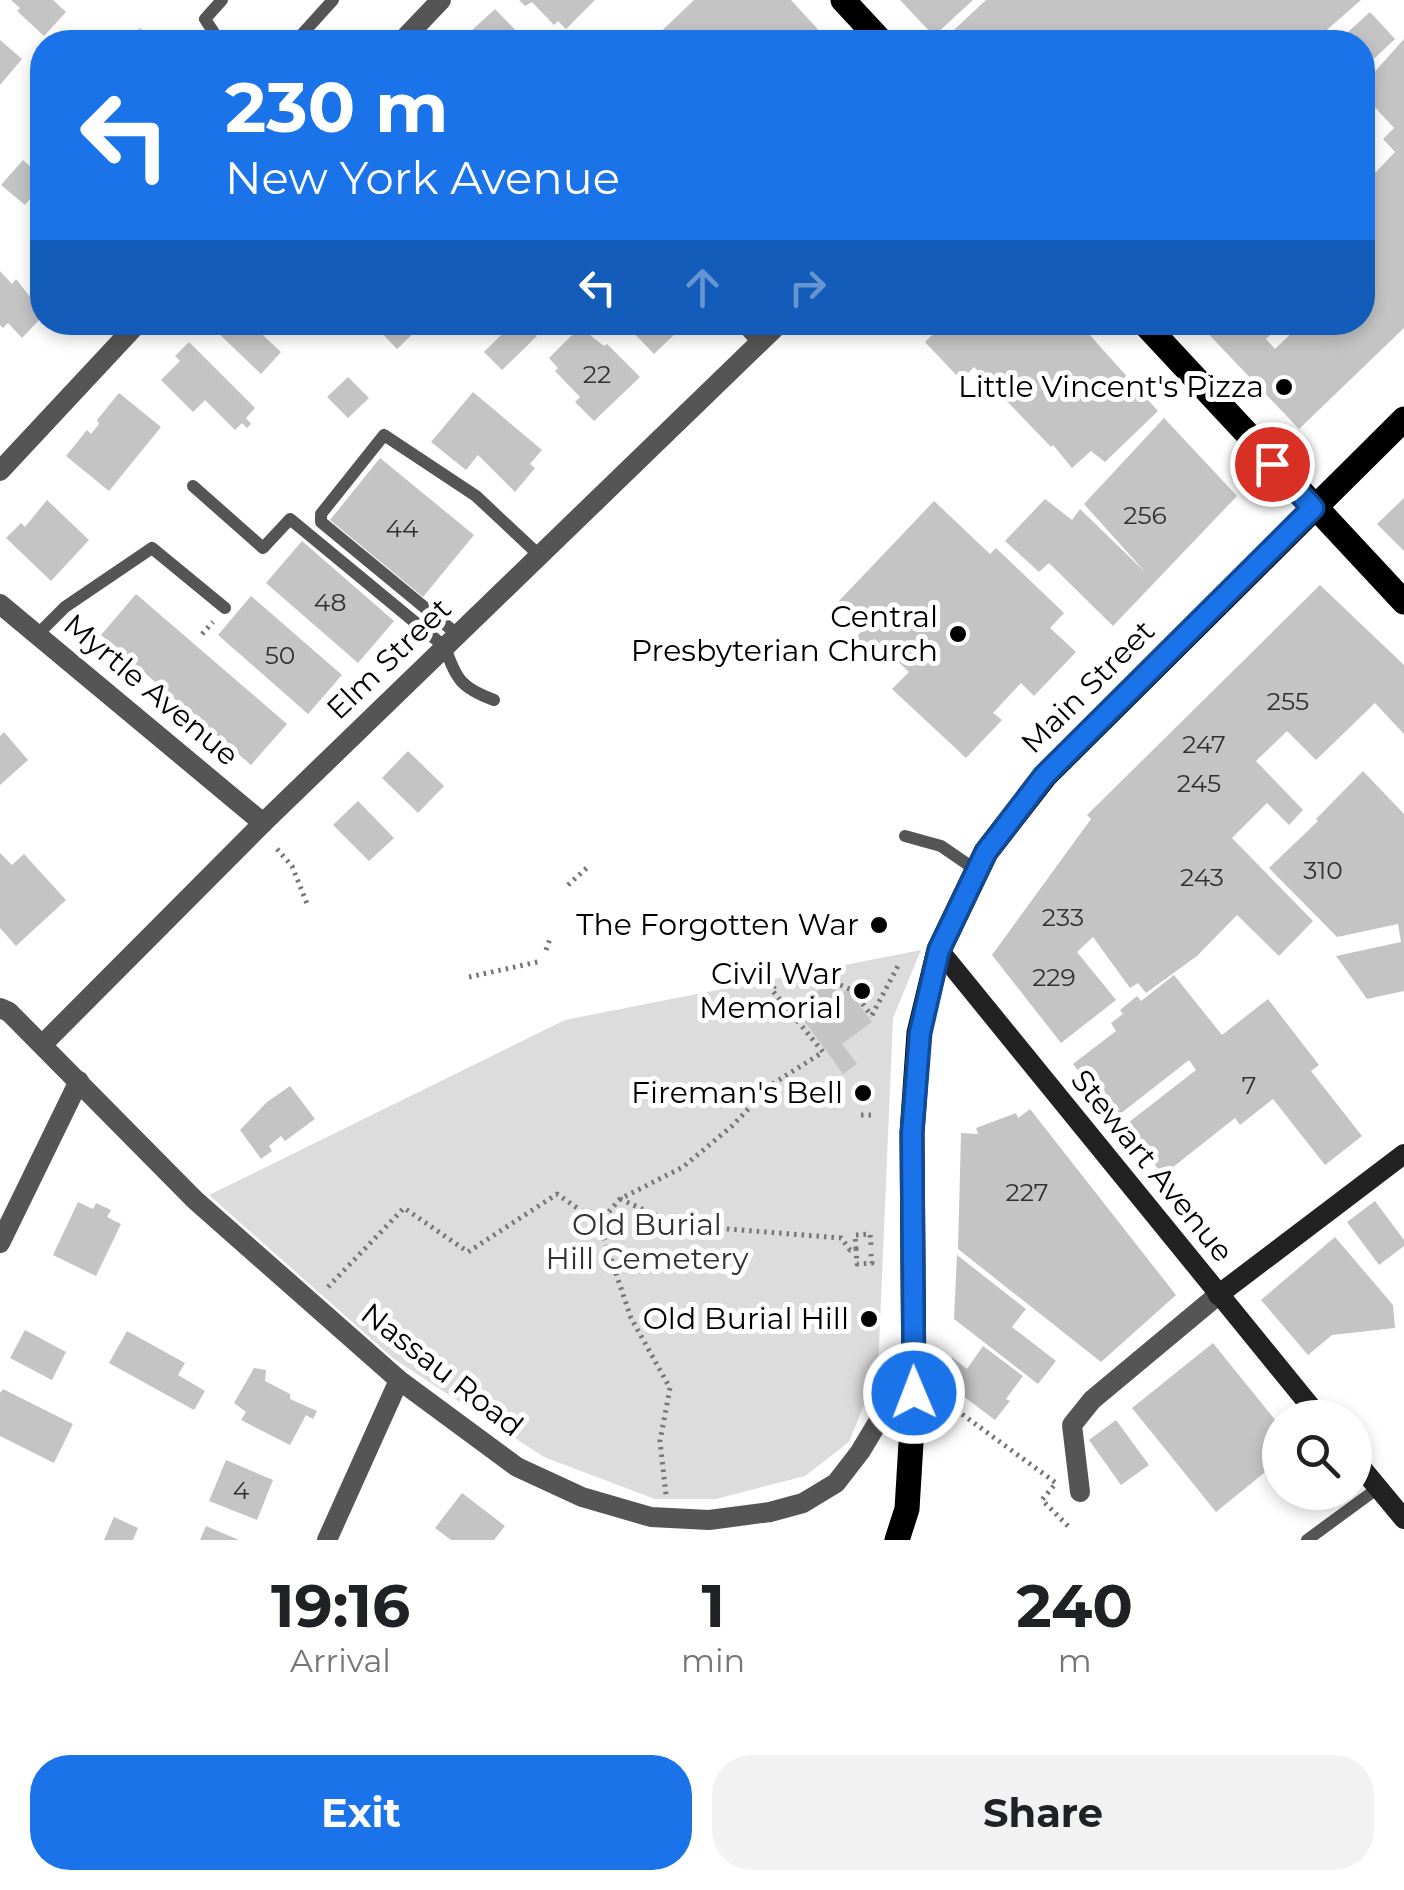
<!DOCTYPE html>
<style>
:root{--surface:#fff;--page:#f2f2f2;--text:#202124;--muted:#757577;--accent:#1a73e8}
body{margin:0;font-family:Montserrat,sans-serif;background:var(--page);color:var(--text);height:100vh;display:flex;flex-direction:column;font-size:38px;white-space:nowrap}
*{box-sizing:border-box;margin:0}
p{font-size:32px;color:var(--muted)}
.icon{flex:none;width:55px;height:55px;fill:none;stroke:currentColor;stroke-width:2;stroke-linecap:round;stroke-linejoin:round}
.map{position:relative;height:1540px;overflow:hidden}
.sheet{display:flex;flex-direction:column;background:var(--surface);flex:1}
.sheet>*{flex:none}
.banner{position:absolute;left:30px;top:30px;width:1345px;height:305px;border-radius:40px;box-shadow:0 5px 15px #0003;background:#1a73e8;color:#fff;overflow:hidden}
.buttons{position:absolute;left:1262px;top:1400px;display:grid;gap:20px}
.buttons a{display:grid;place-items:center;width:110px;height:110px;border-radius:50%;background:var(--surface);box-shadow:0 5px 15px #0003;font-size:50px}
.pin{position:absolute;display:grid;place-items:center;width:85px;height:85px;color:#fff;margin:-42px;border:5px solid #fff;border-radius:50%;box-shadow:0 2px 10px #0007}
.me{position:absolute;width:110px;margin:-55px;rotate:359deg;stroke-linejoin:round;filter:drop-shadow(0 0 8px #0008)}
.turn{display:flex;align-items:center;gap:35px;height:210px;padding:0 30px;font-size:45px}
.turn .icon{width:130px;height:130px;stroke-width:2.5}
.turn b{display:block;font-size:70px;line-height:85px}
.lanes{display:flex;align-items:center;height:95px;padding:0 30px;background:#0003;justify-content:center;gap:50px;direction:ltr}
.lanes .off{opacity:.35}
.eta{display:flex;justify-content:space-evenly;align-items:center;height:170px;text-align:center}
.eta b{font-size:60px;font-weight:700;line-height:70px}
.primary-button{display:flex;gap:20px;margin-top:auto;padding:20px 30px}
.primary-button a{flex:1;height:115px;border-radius:40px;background:var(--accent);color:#fff;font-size:40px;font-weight:700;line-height:115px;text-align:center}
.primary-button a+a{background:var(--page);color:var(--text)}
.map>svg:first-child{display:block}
.green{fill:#dcdcdc}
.building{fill:#c4c4c4}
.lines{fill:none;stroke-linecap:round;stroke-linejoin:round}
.path{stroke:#777;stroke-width:5;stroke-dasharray:2.5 5;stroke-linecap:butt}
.lane{stroke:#555;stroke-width:12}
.street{stroke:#555;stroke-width:20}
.secondary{stroke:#222;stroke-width:20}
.primary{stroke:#000;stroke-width:25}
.route-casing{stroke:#114b97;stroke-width:25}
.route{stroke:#1a73e8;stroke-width:18}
.poi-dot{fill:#000;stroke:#fff;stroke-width:4}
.labels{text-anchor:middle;stroke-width:10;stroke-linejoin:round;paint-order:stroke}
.number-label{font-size:25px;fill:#313131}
.poi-label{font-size:30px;fill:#000;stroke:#fff;text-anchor:end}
.street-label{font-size:30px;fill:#000;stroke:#fff}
.park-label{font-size:30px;fill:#333;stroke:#fff}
</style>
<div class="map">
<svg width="1404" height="1540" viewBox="0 0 1404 1540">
<rect width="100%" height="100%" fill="#fff"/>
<path class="green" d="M921 950 893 1018 878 1370 849 1442 805 1476 716 1499H655L544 1457 394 1359 209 1195 565 1020Z"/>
<g class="building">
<path d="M11 0H53L66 12 44 36 17 11 20 8Z"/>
<path d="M519 0H595L566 29 558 21 554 25 532 2 525 6Z"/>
<path d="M694 0H791L824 36 817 42H650Z"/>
<path d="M900 0H973L934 36Z"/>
<path d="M986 0H1361L1313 42H941Z"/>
<path d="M495 9 527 42H480L470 32Z"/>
<path d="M1370 12 1395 39 1362 70V42H1337Z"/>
<path d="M140 28 156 42H127Z"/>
<path d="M1404 39V328L1299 429 1197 322H1276L1279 327 1266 339 1275 349 1303 322H1362V158L1376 172 1395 152 1383 139 1394 128 1362 93V86Z"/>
<path d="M0 40 22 59 0 85Z"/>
<path d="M23 160 42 177V184L25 205 1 185Z"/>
<path d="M0 271 12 284 16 279 42 312V317L22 338 8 323 3 328 0 325Z"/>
<path d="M218 322H249L281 352 261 374 213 328Z"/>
<path d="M378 322H421L423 324 397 349 375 326Z"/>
<path d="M495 322H524L537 336 502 370 484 352 502 334 493 325Z"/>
<path d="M629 322H668L677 332 654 354 626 325Z"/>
<path d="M945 322H1078L1158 411 1105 462 1091 451 1072 468 1053 445 1051 447 974 367 961 380 925 342Z"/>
<path d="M580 327 604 346 607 344 640 377 594 421 575 402 580 397 555 371 558 368 549 358Z"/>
<path d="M189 342 255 408 246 418 251 424 247 428 242 423 235 430 205 400 193 412 161 380 180 361 175 356Z"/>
<path d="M348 377 369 398 348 418 327 397Z"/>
<path d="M473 392 542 450 530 464 535 468 515 492 478 455 466 470 431 442Z"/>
<path d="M119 393 161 427 109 491 66 456 87 430 91 434 99 424 97 420Z"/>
<path d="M1164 418 1237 496 1113 626 1049 563 1039 572 1005 541 1045 499 1072 520 1080 509 1146 573 1084 504Z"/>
<path d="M380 458 474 535 423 597 330 520Z"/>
<path d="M1404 498V551L1377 524Z"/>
<path d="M47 500 89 540 51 581 6 538 21 523 25 527Z"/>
<path d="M934 501 990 554 996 548 1064 613 1050 628 1076 652 1034 696 1021 683 993 713 1002 720 966 758 892 689 909 672 874 639 863 650 853 640 864 629 837 603Z"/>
<path d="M302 541 394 621 358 663 266 583Z"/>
<path d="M1320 585 1404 665V734L1375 703 1316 760 1287 731 1256 761 1303 810 1289 825 1267 803 1232 838 1313 921 1279 956 1237 915 1197 956 1146 993 1138 983 1130 988 1093 937 1077 952 1116 1000 1061 1043 992 955 1091 819 1087 815Z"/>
<path d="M136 594 287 724 251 765 101 635Z"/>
<path d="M251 596 342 675 308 714 218 635Z"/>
<path d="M4 732 28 760 0 785V736Z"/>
<path d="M408 751 444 786 418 813 382 778Z"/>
<path d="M1363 771 1404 814V991L1367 999 1336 956 1401 942 1398 924 1337 937 1269 868 1318 821 1316 819Z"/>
<path d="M358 801 394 838 369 861 333 825Z"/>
<path d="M0 853 12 865 24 854 66 900 16 946 0 928Z"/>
<path d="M1174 975 1222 1035 1268 999 1319 1065 1311 1071 1362 1136 1325 1165 1273 1099 1240 1125 1235 1118 1163 1175 1124 1126 1196 1070 1189 1060 1115 1118 1073 1064 1116 1031 1111 1023 1123 1014 1120 1010 1137 996 1141 1001Z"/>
<path d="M830 982 839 995 848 989 872 1022 842 1044 857 1064 843 1074 795 1008Z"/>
<path d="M290 1086 315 1119 285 1141 281 1136 269 1146 272 1151 261 1159 240 1130 267 1102Z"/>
<path d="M1030 1109 1176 1295 1101 1362 958 1249 961 1133 978 1134 976 1128 1016 1113 1018 1118Z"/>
<path d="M1375 1201 1404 1240V1246L1379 1265 1347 1222Z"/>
<path d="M78 1202 93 1209 96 1203 111 1210 107 1217 121 1224 96 1276 53 1255Z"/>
<path d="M1335 1237 1393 1305 1395 1328 1332 1335 1308 1355 1261 1300Z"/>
<path d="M957 1255 1026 1309 1012 1327 1056 1361 1038 1384 954 1319Z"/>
<path d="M25 1330 66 1352 52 1380 10 1358Z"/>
<path d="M127 1331 185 1363 178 1375 205 1391 194 1410 109 1363Z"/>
<path d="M1213 1343 1280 1426V1460L1216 1512 1132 1408Z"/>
<path d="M983 1346 1023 1376 1006 1399 1010 1401 995 1420 947 1384 952 1357 967 1369Z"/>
<path d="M254 1368 266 1370 265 1381 290 1394V1399L317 1411 313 1419 306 1415 290 1445 241 1420 246 1412 234 1403Z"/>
<path d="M3 1389 73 1424 54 1463 0 1436V1393Z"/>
<path d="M1116 1420 1149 1465 1121 1485 1089 1440Z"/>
<path d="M226 1460 273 1480 257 1520 209 1501Z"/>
<path d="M462 1493 505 1526 494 1540H451L435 1528Z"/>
<path d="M114 1517 138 1528 133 1540H104Z"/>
<path d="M206 1526 239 1540H200Z"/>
</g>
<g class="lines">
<g class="path">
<path d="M202 634 213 622"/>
<path d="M277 849 292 866 308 906"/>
<path d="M568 885 590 865"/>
<path d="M546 950 550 939"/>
<path d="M806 970 852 990 872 1016"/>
<path d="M469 977 542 961"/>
<path d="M872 1015 898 966"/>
<path d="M861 1115H874"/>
<path d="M620 1199 678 1225 841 1238 850 1250 856 1249 857 1264 872 1263 871 1254"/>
<path d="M599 1223 620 1199 683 1167 732 1126 771 1085 823 1052 772 990 775 985"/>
<path d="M856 1249 855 1235 870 1234 871 1245"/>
<path d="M328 1287 404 1208 468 1252 557 1194 599 1223 631 1318 670 1388 660 1441 666 1495"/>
<path d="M944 1401 1056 1483 1042 1500 1070 1528"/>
</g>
<g class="lane">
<path d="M220 42 205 19 222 0"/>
<path d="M295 42 333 0"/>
<path d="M739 322 759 344"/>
<path d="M193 486 263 548 290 519 445 647C456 679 461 688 494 700"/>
<path d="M37 635 65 607 152 548 225 608"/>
<path d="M458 635 321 522V514L384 435 476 496 540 556"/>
<path d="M905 836 941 846 976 870"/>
<path d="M1307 1540 1378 1488"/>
</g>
<g class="street">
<path d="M401 42 441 0"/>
<path d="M0 471 139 322"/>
<path d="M0 604 263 823"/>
<path d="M0 1008 9 1012 195 1200 399 1380 517 1467 582 1497 651 1517 709 1520 770 1512 803 1503 836 1483 860 1452 881 1417 914 1393"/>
<path d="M43 1044 263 823 781 322"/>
<path d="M0 1243 79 1081"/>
<path d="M1080 1492 1072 1425 1092 1400 1218 1295"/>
<path d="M327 1540 399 1380"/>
</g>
<g class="secondary">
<path d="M939 950 1320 1418"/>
<path d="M1218 1295 1404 1154"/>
<path d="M1355 1460 1404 1519"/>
</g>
<g class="primary">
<path d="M843 0 882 42"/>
<path d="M1143 322 1404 602"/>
<path d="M897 1540 907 1509 914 1393 912 1133 919 1033 939 950 986 852 1045 776 1404 419"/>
</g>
</g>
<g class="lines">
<defs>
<path id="route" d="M914 1393 912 1133 920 1033 939 950 986 852 1044 776 1313 508 1272 464"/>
</defs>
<use href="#route" class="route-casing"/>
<use href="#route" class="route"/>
</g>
<g class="poi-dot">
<circle cx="1284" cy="387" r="10"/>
<circle cx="958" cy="634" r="10"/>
<circle cx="879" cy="925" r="10"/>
<circle cx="862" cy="991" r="10"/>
<circle cx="863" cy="1093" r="10"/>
<circle cx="869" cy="1319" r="10"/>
</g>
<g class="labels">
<g class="number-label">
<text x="597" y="383">22</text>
<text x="1145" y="524">256</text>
<text x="402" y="537">44</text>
<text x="330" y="611">48</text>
<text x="280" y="664">50</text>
<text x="1288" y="710">255</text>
<text x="1204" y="753">247</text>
<text x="1199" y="792">245</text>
<text x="1323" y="879">310</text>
<text x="1202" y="886">243</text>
<text x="1063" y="926">233</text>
<text x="1054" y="986">229</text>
<text x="1249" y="1094">7</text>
<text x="1027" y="1201">227</text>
<text x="241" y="1499">4</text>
</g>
<g class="poi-label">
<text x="1264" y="397">Little Vincent's Pizza</text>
<text x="938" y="627">Central<tspan x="938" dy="34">Presbyterian Church</tspan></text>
<text x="859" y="935">The Forgotten War</text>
<text x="842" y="984">Civil War<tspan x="842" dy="34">Memorial</tspan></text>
<text x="843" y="1103">Fireman's Bell</text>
<text x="849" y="1329">Old Burial Hill</text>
</g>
<g class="street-label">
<text transform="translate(389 659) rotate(-44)" y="10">Elm Street</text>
<text transform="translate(1088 687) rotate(-45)" y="10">Main Street</text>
<text transform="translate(151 690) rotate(40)" y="10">Myrtle Avenue</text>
<text transform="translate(1152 1166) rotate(51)" y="10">Stewart Avenue</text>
<text transform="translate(442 1370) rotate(38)" y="10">Nassau Road</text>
</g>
<g class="park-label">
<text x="647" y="1235">Old Burial<tspan x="647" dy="34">Hill Cemetery</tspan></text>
</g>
</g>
</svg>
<div class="buttons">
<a><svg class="icon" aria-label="search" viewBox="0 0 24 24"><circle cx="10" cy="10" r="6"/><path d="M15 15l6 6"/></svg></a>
</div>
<div class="pin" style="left:1272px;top:464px;background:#d93025"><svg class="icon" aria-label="arrive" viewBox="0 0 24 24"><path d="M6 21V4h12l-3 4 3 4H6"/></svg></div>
<svg class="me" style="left:914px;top:1393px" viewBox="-20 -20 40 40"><circle r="17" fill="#1a73e8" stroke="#fff" stroke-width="3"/><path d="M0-11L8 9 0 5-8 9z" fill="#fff"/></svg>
<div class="banner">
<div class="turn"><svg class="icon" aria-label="left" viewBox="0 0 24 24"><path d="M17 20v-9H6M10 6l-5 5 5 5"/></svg><div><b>230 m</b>New York Avenue</div></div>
<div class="lanes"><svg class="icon" aria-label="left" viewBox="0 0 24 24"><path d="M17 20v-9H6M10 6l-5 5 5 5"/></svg><svg class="icon off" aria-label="ahead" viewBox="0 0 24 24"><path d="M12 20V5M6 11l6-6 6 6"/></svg><svg class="icon off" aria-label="right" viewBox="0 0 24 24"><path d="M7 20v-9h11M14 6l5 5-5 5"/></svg></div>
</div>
</div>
<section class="sheet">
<div class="eta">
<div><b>19:16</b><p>Arrival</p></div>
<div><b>1</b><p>min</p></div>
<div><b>240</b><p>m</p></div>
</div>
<div class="primary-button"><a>Exit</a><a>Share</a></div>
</section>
